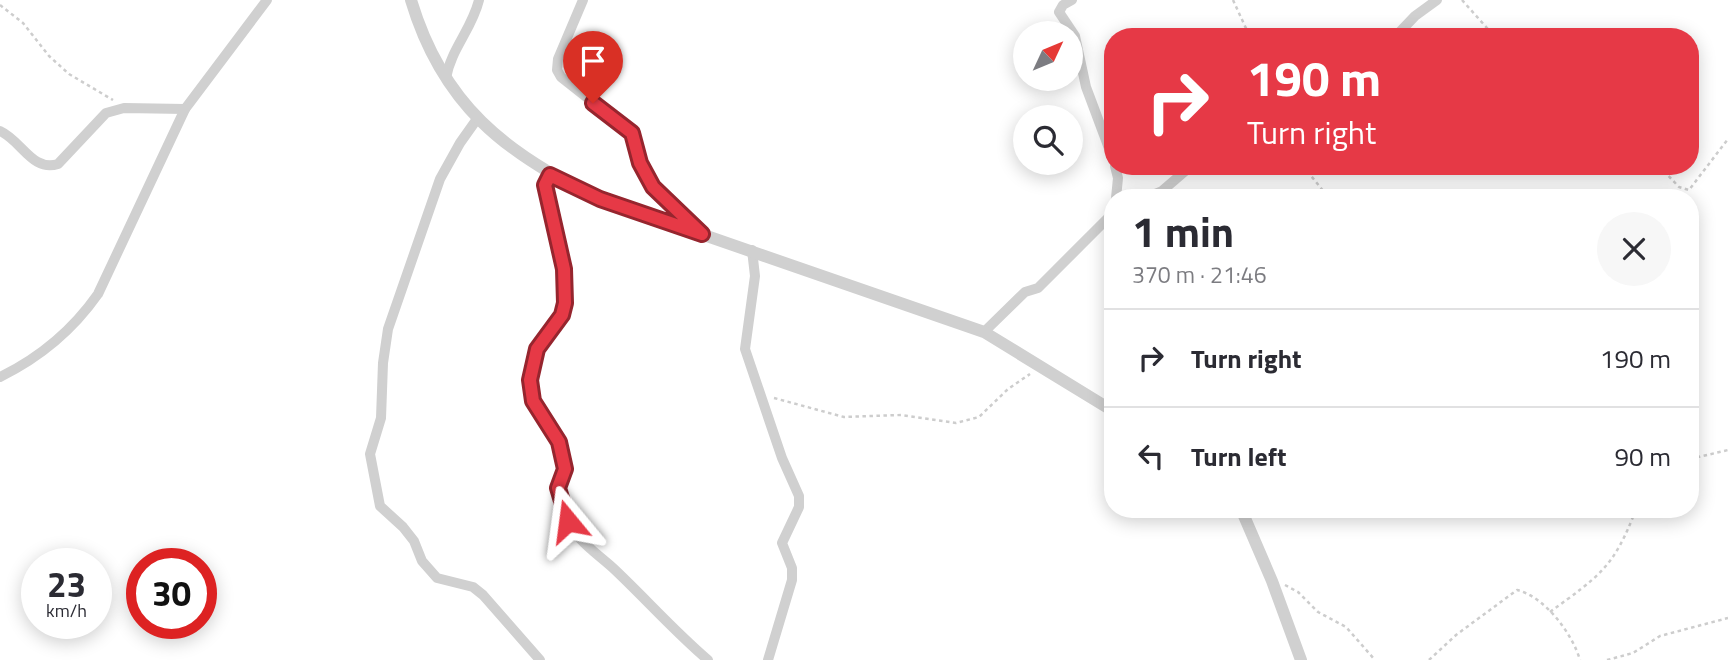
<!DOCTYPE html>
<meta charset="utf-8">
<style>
:root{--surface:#fff;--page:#f7f7f7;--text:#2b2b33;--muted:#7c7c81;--line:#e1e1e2}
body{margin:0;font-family:"Titillium Web",sans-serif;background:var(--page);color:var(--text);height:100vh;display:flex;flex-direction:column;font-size:26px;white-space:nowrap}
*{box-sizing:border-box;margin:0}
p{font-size:23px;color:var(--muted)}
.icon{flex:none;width:38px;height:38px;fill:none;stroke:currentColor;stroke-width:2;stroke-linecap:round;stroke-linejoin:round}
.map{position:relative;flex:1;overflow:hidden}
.sheet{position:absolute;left:1104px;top:189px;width:595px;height:329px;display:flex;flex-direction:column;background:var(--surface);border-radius:28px;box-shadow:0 4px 18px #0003}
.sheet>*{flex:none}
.top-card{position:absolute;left:1104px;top:28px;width:595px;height:147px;border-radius:28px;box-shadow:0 4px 18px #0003;background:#e63946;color:#fff;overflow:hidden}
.needle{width:46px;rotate:46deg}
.buttons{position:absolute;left:1013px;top:21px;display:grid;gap:14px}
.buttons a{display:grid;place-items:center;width:70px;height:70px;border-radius:50%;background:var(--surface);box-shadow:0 4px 18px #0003;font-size:35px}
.speed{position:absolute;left:21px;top:548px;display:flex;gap:14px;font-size:35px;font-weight:700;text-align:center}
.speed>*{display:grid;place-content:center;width:91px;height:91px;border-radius:50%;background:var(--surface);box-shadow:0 4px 18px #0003;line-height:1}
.speed small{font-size:18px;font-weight:400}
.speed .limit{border:10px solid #d22;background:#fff;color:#111}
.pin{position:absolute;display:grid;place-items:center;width:60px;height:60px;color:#fff;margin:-72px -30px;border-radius:50% 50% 50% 0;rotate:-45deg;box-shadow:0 0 7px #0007}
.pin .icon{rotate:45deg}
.me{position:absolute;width:77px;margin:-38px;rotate:344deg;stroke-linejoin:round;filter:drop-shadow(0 0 5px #0008)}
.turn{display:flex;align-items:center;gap:24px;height:147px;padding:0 28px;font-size:32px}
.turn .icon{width:91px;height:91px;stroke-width:2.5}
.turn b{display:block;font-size:49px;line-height:60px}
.round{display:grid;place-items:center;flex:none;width:74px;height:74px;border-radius:37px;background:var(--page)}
.head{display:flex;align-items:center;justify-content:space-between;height:119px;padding:0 28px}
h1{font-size:42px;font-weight:700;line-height:52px}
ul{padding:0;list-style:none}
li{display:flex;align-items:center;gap:21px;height:98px;padding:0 28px;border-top:2px solid var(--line)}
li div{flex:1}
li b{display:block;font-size:26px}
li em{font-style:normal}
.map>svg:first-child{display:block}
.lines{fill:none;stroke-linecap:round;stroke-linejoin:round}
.path{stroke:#cdcdcd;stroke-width:2.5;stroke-dasharray:3.5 3.5;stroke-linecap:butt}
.minor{stroke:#d0d0d0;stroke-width:10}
.tertiary{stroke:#d0d0d0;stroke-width:12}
.route-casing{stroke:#96252e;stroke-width:18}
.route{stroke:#e63946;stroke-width:12}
</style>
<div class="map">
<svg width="1728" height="660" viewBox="0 0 1728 660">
<rect width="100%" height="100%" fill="#fff"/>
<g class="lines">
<g class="path">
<path d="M1233 0 1250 37"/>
<path d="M1462 0 1495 37"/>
<path d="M0 5 23 23 49 56 69 74 113 100"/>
<path d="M1303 166 1329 198"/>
<path d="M1659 166 1679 187 1689 190 1728 139"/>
<path d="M774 398 844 417 901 415 956 423 979 417 1008 389 1030 374"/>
<path d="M1690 459 1728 450"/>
<path d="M1285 585 1298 592 1318 612 1346 627 1375 660"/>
<path d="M1550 612C1599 576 1614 568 1636 509"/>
<path d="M1429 660 1456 635 1517 590C1545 597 1572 633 1580 660"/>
<path d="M1607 660 1633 653 1660 636 1728 618"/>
</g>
<g class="minor">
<path d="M583 0 558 59 557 70 561 77 632 133 640 163 653 186 700 232"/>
<path d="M1072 0 1063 5 1059 12 1075 36 1086 87 1113 159"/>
<path d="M1395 37 1415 16 1437 0"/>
<path d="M446 78C451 49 472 29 479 0"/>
<path d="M477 119 460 143 440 179 388 329 383 363 381 418 370 454 380 506 403 527 414 541 422 561 437 578 473 587 483 595 540 660"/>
<path d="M0 131C22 141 32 172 58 164L106 113 124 108 185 109"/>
<path d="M1115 166 1118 178 1116 198"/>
<path d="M550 175C538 199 565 257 565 289 566 330 528 339 530 380 530 405 549 420 559 442 566 460 562 466 558 482 556 491 561 505 564 513 575 540 593 550 613 568 645 598 674 631 708 660"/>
<path d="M1145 198 1162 191 1191 166"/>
<path d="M752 250 755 276 745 349 782 458 799 496V507L782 543 792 568V580L768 660"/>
<path d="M984 332 1025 292 1038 288 1113 213"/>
<path d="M0 377C41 357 72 331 98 294L185 109 267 0"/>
</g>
<g class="tertiary">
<path d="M411 0C442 104 505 154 600 199L984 332 1113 411"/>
<path d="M1241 509 1272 581 1301 660"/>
</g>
</g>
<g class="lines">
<defs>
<path id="route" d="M568 521 558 488 565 469 559 442 533 401 530 380 537 349 562 315 565 303 564 269 545 185 550 175 600 199 702 234 653 187 640 163 632 133 593 103"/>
</defs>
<use href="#route" class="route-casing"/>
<use href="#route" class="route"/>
</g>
</svg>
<div class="buttons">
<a><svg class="needle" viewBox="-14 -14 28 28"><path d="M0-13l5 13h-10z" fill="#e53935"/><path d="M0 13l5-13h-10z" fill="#7c7c81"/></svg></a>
<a><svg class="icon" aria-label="search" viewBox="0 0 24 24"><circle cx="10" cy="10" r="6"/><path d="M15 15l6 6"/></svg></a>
</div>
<div class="speed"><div>23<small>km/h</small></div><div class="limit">30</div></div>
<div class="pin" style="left:593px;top:103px;background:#d93025"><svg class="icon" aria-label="arrive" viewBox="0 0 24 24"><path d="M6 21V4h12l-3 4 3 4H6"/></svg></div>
<svg class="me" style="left:568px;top:521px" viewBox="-20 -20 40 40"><path d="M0-17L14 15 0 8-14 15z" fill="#e63946" stroke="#fff" stroke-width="4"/></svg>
<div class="top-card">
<div class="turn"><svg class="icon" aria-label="right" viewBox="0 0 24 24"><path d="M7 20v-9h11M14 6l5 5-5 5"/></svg><div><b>190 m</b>Turn right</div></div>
</div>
<section class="sheet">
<div class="head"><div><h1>1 min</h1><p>370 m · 21:46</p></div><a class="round"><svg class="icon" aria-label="close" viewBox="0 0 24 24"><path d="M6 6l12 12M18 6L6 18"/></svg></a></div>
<ul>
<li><svg class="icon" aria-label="right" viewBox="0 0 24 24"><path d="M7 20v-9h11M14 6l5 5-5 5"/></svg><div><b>Turn right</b></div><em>190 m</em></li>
<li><svg class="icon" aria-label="left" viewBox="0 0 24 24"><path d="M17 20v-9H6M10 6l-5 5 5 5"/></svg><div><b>Turn left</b></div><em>90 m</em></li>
</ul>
</section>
</div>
